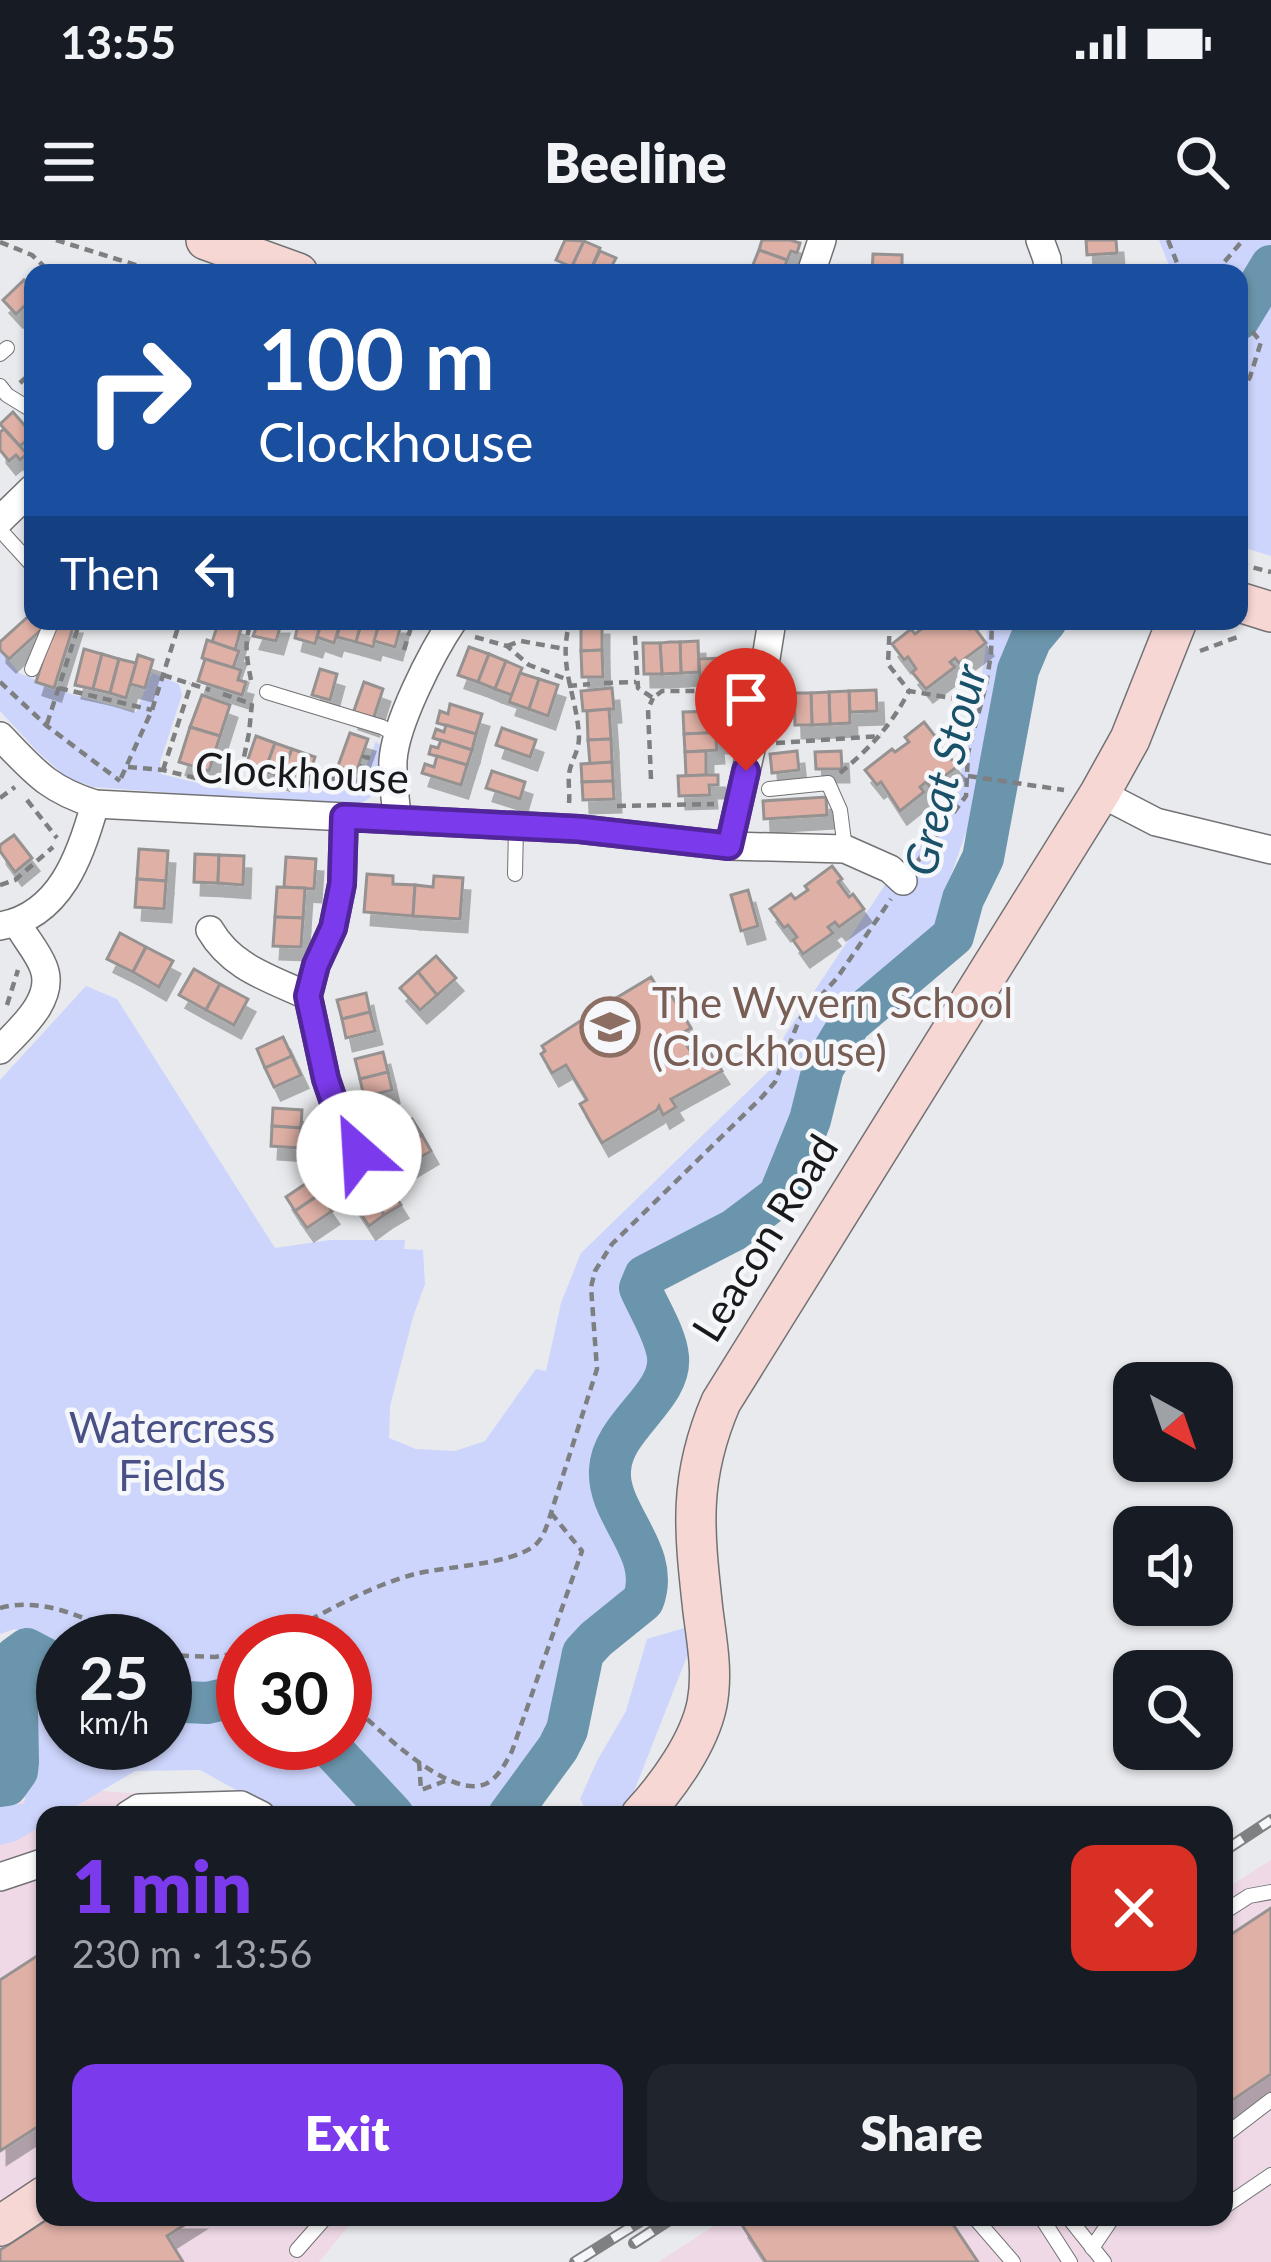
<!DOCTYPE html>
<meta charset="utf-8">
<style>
:root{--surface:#171b24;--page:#20242c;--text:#f1f3f6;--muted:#9ea1a6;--accent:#7c3aed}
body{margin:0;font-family:Lato,sans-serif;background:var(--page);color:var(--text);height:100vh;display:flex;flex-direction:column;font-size:45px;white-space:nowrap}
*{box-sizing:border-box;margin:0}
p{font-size:39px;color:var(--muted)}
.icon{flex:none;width:66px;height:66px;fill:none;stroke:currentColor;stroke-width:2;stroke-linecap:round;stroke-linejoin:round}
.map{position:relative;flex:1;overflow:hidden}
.side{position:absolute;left:36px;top:1566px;width:1197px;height:420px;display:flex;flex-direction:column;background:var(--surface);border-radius:24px;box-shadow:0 3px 9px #0004}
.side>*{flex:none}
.banner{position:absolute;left:24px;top:24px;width:1224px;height:366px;border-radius:24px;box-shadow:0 3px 9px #0004;background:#1a4fa0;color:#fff;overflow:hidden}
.needle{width:78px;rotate:140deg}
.controls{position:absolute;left:1113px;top:1122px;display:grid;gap:24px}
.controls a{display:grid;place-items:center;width:120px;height:120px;border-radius:24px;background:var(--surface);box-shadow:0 3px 9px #0004;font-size:60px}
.speed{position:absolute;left:36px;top:1374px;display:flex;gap:24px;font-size:60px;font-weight:700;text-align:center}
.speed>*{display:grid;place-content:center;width:156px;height:156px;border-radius:50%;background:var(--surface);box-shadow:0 3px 9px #0004;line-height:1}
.speed small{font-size:30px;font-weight:400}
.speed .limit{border:18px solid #d22;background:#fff;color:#111}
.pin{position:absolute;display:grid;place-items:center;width:102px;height:102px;color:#fff;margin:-123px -51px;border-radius:50% 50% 50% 0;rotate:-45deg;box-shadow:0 0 12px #0007}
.pin .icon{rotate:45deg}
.me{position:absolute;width:132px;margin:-66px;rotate:334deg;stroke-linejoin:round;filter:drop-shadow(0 0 9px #0008)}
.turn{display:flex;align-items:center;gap:42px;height:252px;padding:0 36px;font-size:54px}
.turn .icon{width:156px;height:156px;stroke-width:2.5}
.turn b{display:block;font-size:84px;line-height:102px}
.then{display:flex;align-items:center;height:114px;padding:0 36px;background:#0003;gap:24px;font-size:45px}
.round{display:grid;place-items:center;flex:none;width:126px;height:126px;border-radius:24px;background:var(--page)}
.overview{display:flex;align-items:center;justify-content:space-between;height:204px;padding:0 36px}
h1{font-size:72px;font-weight:800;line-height:90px;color:var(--accent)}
.button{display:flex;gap:24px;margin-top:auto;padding:24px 36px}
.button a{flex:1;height:138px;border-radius:24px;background:var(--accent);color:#fff;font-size:48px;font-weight:800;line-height:138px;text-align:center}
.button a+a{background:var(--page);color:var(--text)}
.status{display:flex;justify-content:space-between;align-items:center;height:84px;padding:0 60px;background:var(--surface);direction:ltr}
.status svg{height:33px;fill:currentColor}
header{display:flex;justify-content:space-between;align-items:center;height:156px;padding:0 36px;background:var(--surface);font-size:54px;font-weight:800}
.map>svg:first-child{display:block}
.industrial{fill:#efd9e6}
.green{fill:#cdd5fc}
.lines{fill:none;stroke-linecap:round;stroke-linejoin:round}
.river{stroke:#6b95ac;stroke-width:42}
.building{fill:#dfb0a5;stroke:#969291;stroke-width:3;filter:url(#shadow)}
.lane-casing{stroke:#727275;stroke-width:16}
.street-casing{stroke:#727275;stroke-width:30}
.secondary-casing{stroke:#727275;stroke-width:42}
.path{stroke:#7e7f81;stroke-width:4.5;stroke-dasharray:9 6;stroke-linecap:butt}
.lane{stroke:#fff;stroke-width:14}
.street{stroke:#fff;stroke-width:27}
.secondary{stroke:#f7d7d4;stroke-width:39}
.rail-casing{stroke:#7f8082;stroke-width:12}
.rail{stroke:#f6f7fb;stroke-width:8;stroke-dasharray:22;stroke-linecap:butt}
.route-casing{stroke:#51269a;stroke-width:30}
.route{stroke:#7c3aed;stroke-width:21}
.labels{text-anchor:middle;stroke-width:9;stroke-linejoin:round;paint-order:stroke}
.street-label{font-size:42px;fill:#19191b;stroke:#f6f7fb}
.education-label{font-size:42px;fill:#785e54;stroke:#f6f7fb;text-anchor:start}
.park-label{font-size:42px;fill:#495085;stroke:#f6f7fb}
.water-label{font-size:45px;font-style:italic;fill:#195169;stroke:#f6f7fb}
</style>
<div class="status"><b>13:55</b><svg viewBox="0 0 49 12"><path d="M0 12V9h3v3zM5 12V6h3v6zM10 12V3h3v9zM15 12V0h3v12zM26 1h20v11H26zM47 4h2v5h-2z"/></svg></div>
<header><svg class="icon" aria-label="menu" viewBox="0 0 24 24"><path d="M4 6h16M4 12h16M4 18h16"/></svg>Beeline<svg class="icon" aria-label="search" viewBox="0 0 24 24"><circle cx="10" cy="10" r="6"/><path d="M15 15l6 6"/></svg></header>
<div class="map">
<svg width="1271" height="2022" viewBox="0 0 1271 2022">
<defs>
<filter id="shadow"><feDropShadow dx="7" dy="13" stdDeviation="0" flood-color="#0004"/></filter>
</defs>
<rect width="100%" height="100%" fill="#e9eaed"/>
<g class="industrial">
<path d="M89 1550 208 1559 237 1575H45V1977H356L319 2022H0V1565Z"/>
<path d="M1271 1620V2022H658L728 1977H1224V1650Z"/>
</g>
<g class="green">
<path d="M1159 0H1271V316L1239 306V33H1172Z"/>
<path d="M987 381H1023L1006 427 988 530 945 652C946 664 949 677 942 688 930 707 902 718 885 732 866 746 847 765 833 784 787 845 811 929 739 976 710 996 643 1006 630 1038 616 1068 648 1098 654 1131 640 1160 605 1183 599 1215 589 1265 646 1310 630 1355 624 1374 588 1386 577 1404 560 1430 569 1466 556 1494 542 1524 516 1548 496 1575H414L386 1540 345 1497V1401H243V1442L209 1450H165V1401H63V1411L15 1389 0 1394V840L86 746 117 759 275 1008 330 1000H405L404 1009 423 1010 425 1044 413 1077 390 1166 389 1198 416 1209 455 1211 485 1201 536 1129 546 1131 561 1063 581 1013 772 828 785 795 899 624 933 582 948 554 952 535H962C957 510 969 483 976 459 983 434 987 407 987 381Z"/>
<path d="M0 410 19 433 71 454 136 472 152 433 179 444 182 455 160 522 161 534C195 542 232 554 266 553 299 553 330 542 362 537L376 501 384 510C379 537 383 558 353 566L93 547 66 537 38 512 0 471Z"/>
<path d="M691 1386V1406L633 1554 614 1575H589L580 1559 597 1521 626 1471 647 1399Z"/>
<path d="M43 1440 63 1449V1503H165V1480H190L243 1470V1503H304L334 1530 372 1575H282L200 1530 135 1531 61 1575H45V1584L16 1601 0 1605V1564H24Z"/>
</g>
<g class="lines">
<g class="river">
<path d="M1239 79 1271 26"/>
<path d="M165 1461 207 1463 243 1455"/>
<path d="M326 1503 393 1575"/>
<path d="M0 1546 7 1545 17 1531 18 1522 16 1417 27 1409 63 1428"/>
<path d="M509 1575 558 1508 567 1490 583 1413 596 1399 643 1361C662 1312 607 1275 610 1230 612 1186 672 1157 668 1117 666 1095 649 1069 640 1048L645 1036 734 990 779 956 810 880 823 828 850 783 953 696 963 659 983 618 1018 430 1031 399 1046 381"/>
</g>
</g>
<g class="building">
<path d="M565 0 584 1 572 27 556 20Z"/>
<path d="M762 0H790L800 3 797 13 791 11 787 20 759 10Z"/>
<path d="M1086 0H1116L1117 13 1087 15Z"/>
<path d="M584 1 600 8 590 32 573 24Z"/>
<path d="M759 10 787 20 785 26 791 29 789 33H769L752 27Z"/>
<path d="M600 11 616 18 608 33H589Z"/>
<path d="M873 14 902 15V33H872Z"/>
<path d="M24 40 33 50V58L16 74 3 60Z"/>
<path d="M13 172 33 195V204L30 206 26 201 20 206 0 184Z"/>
<path d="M4 189 27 214 20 220 16 215 9 221 0 210V192Z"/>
<path d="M31 374 33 381H38L44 387 9 419 0 410V402Z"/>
<path d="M55 381H75L54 448 36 442Z"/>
<path d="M219 381H233L242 385 235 410 212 402Z"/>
<path d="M259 381H282L276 401 253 396Z"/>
<path d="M299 381H322L315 404 295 398Z"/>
<path d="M322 381H341L334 403 317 397Z"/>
<path d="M341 381H362L356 402 337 397Z"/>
<path d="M362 381H380L373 407 356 402Z"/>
<path d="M380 381H402L395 407 374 401Z"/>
<path d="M925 381H964L970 389 974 387 986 403 959 423 955 418 950 422 955 427 926 449 912 432 916 429 908 417 904 420 892 404 911 389 915 394 928 384Z"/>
<path d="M581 382H602V410L581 411Z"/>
<path d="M207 400 239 411 233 428 202 418Z"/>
<path d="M698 401 699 432 681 433 680 402Z"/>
<path d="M670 402H680L681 433 662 434 660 403Z"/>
<path d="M643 403H660L662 434H644Z"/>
<path d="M469 407 489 414 478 442 458 435Z"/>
<path d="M84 409 102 414 93 449 75 445Z"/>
<path d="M602 410 603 437H582L581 411Z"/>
<path d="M102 414 119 419 110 453 93 449Z"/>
<path d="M489 414 506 421 495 449 478 442Z"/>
<path d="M138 415 153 420 145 448 130 444Z"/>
<path d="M726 418 727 437 700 438 699 419Z"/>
<path d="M119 419 136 423 126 458 110 453Z"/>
<path d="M205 419 241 430 238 440 246 442 242 455 198 441Z"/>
<path d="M506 421 522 428 512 455 495 449Z"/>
<path d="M320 429 337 434 330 460 312 455Z"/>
<path d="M520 433 539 439 529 469 509 462Z"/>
<path d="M539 439 558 445 548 476 529 469Z"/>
<path d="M364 442 383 449 372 483 352 476Z"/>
<path d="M612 448 614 469 583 471 581 451Z"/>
<path d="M876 450 877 471 850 472 849 451Z"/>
<path d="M849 451 850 483 830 484 829 452Z"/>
<path d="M829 452 830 484 812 485 811 453Z"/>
<path d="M794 453H811L812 485H795Z"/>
<path d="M202 455 230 465 220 496 190 487Z"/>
<path d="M450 464 482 474 476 494 437 483 440 471 448 474Z"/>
<path d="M609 469 611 499 588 500 587 471Z"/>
<path d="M715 471 716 493 684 494 683 472Z"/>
<path d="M924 482 938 500 935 502 958 526 930 547 926 542 920 547 924 552 900 571 881 542 877 545 865 530 892 509 895 512 909 502 905 497Z"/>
<path d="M446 485 476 494 472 510 433 498 436 489 444 492Z"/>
<path d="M190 487 220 496 209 531 179 522Z"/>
<path d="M502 488 536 500 530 517 496 505Z"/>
<path d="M723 492V500H716L717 510 685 512 684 494Z"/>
<path d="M350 493 368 499 356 533 338 526Z"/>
<path d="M256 496 275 503 265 531 246 525Z"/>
<path d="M611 499 612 522 590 524 588 500Z"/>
<path d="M441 500 472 510 467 525 429 514 431 506 438 508Z"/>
<path d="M275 503 292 509 282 537 265 531Z"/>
<path d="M292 509 315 517 309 536 285 527Z"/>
<path d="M706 511V535L686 536 685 512Z"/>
<path d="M797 511 799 530 772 533 770 514Z"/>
<path d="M841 511 842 529H816L815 512Z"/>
<path d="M437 516 467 525 461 545 422 533 425 524 434 527Z"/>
<path d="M612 522 613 541 582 542 581 524Z"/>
<path d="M492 531 525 542 520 559 486 548Z"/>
<path d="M706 535H718V545H709L710 555 679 556 678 536Z"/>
<path d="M613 541 614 559 583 560 582 542Z"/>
<path d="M826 557 827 575 764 579 763 561Z"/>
<path d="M14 595 32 618 15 632 0 611V605Z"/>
<path d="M139 609 168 611 166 641 137 639Z"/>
<path d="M195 614 219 615 218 643 194 642Z"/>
<path d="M219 615 244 616 243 645 218 643Z"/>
<path d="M286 617 316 619 314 649 284 647Z"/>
<path d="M832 626 842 639 838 642 849 657 853 654 864 669 839 687 835 682 828 687 833 693 803 714 793 700 797 697 788 685 784 688 770 669 791 654 795 659 808 650 805 646Z"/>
<path d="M367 634 393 636V644L415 645 413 676 364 672Z"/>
<path d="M434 636 463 638 460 679 413 676 415 645 433 647Z"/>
<path d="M137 639 166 641 164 669 135 667Z"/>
<path d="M277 647 305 648 303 678 275 677Z"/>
<path d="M748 650 758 686 741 691 731 655Z"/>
<path d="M275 677 303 678 301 707 273 706Z"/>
<path d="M120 693 146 707 133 732 107 719Z"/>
<path d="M146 707 173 721 159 747 133 732Z"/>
<path d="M436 716 456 738 437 755 418 732Z"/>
<path d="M194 729 220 744 206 770 179 755Z"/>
<path d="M418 732 437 755 420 770 400 748Z"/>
<path d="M651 737 663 757 670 753 691 788 680 794 695 819 709 811 722 831 673 858 671 859 676 867 663 875 659 866 657 870 602 903 580 864 587 860 566 825 552 833 541 814 545 811 542 806 591 774 595 775 591 767 602 760 606 767 609 766 608 763Z"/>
<path d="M220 744 248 759 234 785 206 770Z"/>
<path d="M366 753 370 772 342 779 337 760Z"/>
<path d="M370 772 375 791 346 798 342 779Z"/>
<path d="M283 797 292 816 265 828 257 809Z"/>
<path d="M383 812 388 832 360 839 355 819Z"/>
<path d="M292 816 301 835 274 847 265 828Z"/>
<path d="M388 832 392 850 364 857 360 839Z"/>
<path d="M273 868 302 870 301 888 272 886Z"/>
<path d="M412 879 422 895 397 910 387 894Z"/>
<path d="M272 886 301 888 299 908 271 906Z"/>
<path d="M422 895 431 911 406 926 397 910Z"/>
<path d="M311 940 320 954 295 971 286 957Z"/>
<path d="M385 940 401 965 384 975 369 951Z"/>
<path d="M369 951 384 975 369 986 353 962Z"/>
<path d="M320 954 332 971 307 988 295 971Z"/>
<path d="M1271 1668V1834L1224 1866V1699Z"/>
<path d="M37 1716 45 1729V1882L0 1911V1740Z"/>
<path d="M51 1977H197L167 1996 183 2022H0V2010Z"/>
<path d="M753 1977H948L978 2022H766L742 1985Z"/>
</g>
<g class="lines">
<defs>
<g id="lane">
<path d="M0 114 7 108"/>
<path d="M0 146 7 155 33 171"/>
<path d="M0 290 33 326"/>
<path d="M32 429 52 381"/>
<path d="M267 452 382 487 399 496"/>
<path d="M769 549 828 543 840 570 845 609"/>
<path d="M515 634 516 587"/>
<path d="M1224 1672 1249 1656 1271 1652"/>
<path d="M1224 1896 1271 1860"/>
<path d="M1224 1967 1271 1935"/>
<path d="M974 1977 1013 2022"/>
<path d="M1041 1977 1070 2022"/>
<path d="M1068 1977 1104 2022"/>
<path d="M1092 2008 1113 1977"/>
<path d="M297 2010 326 1977"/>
</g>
<g id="street">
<path d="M1040 0 1047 19 1048 33"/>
<path d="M811 33 822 0"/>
<path d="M0 280 33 248"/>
<path d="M0 496C34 531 47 549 95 564L579 589 729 606 845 609 890 629 903 641"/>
<path d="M1100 553 1156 582 1271 610"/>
<path d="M397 579C396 560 392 540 393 521 395 484 432 412 453 381"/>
<path d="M729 606 752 505 772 381"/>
<path d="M0 686C60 676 81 615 95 564"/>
<path d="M210 690C232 728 270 738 308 756"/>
<path d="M0 810C20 789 57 758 43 726 37 711 25 698 17 683"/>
<path d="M338 926 359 913 340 880 326 839 308 756 316 725 333 688 342 644 344 577"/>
<path d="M128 1575 139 1568 241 1565 261 1575"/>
<path d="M0 1637 45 1622"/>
</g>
<g id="secondary">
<path d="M206 0 298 33"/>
<path d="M1239 362 1271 372"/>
<path d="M641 1575C668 1546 699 1503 707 1464 713 1433 707 1402 703 1371 694 1290 688 1239 721 1162L1100 553 1130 499 1177 381"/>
<path d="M0 1986 45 1956"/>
</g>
</defs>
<use href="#lane" class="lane-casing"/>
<use href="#street" class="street-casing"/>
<use href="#secondary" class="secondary-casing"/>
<g class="path">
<path d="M56 0 161 33"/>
<path d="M1168 0 1181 33"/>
<path d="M0 2 32 15 51 33"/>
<path d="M1215 33 1243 0"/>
<path d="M1239 85 1251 90 1261 102 1250 137 1239 157"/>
<path d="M20 143 33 131"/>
<path d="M1239 324 1271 332"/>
<path d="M634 381 638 448 653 458 662 451H734"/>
<path d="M890 381 888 424 909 451 981 463"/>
<path d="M475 397 507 406 529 425 566 439"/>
<path d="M507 406 521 401 565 409"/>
<path d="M404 410 413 381"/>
<path d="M1200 411 1240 396"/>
<path d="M163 435 210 450"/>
<path d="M251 440C247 420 243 400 252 381"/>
<path d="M0 442 47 486 120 541"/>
<path d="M604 443 636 442"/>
<path d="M568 446 590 444"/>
<path d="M59 448 152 470"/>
<path d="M223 454 252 464"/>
<path d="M47 484 80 381"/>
<path d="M776 503 881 496"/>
<path d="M128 527 163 530 216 543"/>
<path d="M163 530 191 444"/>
<path d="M840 533C870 508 891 486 909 451"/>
<path d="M968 536 1064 550"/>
<path d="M121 538 152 470 180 381"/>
<path d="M651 539 648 469 653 458"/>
<path d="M238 546 249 493 252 463"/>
<path d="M287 547 360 534 364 517 370 518"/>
<path d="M0 558 15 547"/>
<path d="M27 560 57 598"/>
<path d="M569 563C570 554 568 543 569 534 571 520 579 512 579 497 577 454 557 427 570 381"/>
<path d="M617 566 714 564"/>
<path d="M918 621 966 556 968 513 986 445 991 414 992 381"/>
<path d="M0 645 15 640 53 607"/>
<path d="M7 765 18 730"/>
<path d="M0 1368C44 1356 92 1380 130 1401"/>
<path d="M294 1389 305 1401"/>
<path d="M270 1401C318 1377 363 1348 415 1334 447 1326 509 1325 534 1306 544 1298 547 1285 551 1273L597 1129 591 1047 595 1031 612 1004 762 857 775 842 799 780 837 738 891 659"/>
<path d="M165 1415 215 1417 243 1412"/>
<path d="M345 1459C372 1482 452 1566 489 1542 500 1535 506 1522 512 1511L582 1311 551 1273"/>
<path d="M419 1522 421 1550 445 1541"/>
</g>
<use href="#lane" class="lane"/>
<use href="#street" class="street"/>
<use href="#secondary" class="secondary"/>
<defs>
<g id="rail">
<path d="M1224 1611 1271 1580"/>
<path d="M634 2003 674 1977"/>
<path d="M575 2022 647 1977"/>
</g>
</defs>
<use href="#rail" class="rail-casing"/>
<use href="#rail" class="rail"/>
</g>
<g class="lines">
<defs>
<path id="route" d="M359 913 340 880 326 839 308 756 316 725 333 688 342 644 344 577 579 589 729 606 746 531"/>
</defs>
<use href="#route" class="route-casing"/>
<use href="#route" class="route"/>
</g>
<defs>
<symbol id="school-ring" viewBox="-11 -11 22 22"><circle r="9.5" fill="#f6f7fb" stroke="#8d6e63" stroke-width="1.5"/><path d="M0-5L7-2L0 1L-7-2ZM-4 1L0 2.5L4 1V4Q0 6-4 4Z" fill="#8d6e63"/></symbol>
</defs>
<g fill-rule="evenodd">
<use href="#school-ring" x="577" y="754" width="66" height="66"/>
</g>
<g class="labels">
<g class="street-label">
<text transform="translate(302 533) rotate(3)" y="15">Clockhouse</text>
<text transform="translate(765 998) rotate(-58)" y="15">Leacon Road</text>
</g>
<g class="education-label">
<text x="652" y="778">The Wyvern School<tspan x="652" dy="48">(Clockhouse)</tspan></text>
</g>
<g class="park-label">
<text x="172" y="1203">Watercress<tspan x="172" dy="48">Fields</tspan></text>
</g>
<g class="water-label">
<text transform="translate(945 530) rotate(-76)" y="16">Great Stour</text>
</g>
</g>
</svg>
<div class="controls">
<a><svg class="needle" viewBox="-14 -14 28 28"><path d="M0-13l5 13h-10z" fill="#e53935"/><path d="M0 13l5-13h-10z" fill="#9ea1a6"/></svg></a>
<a><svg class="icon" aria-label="sound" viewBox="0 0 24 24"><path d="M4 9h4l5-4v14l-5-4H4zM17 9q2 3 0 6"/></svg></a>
<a><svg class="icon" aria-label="search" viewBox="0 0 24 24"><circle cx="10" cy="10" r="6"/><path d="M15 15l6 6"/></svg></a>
</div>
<div class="speed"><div>25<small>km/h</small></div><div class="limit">30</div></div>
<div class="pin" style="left:746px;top:531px;background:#d93025"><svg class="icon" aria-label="arrive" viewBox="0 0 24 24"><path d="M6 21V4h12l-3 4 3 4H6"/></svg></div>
<svg class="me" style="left:359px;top:913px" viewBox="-20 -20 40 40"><circle r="19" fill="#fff"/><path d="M0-13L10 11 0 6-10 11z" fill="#7c3aed"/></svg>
<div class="banner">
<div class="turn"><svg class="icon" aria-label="right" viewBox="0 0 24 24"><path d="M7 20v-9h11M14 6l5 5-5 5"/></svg><div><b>100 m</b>Clockhouse</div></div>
<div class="then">Then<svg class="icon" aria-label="left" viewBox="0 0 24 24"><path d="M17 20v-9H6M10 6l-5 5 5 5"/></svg></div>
</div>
<section class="side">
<div class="overview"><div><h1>1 min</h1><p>230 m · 13:56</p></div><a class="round" style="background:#d93025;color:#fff"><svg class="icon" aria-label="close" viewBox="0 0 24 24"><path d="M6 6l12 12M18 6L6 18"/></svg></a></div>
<div class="button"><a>Exit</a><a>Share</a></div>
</section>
</div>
